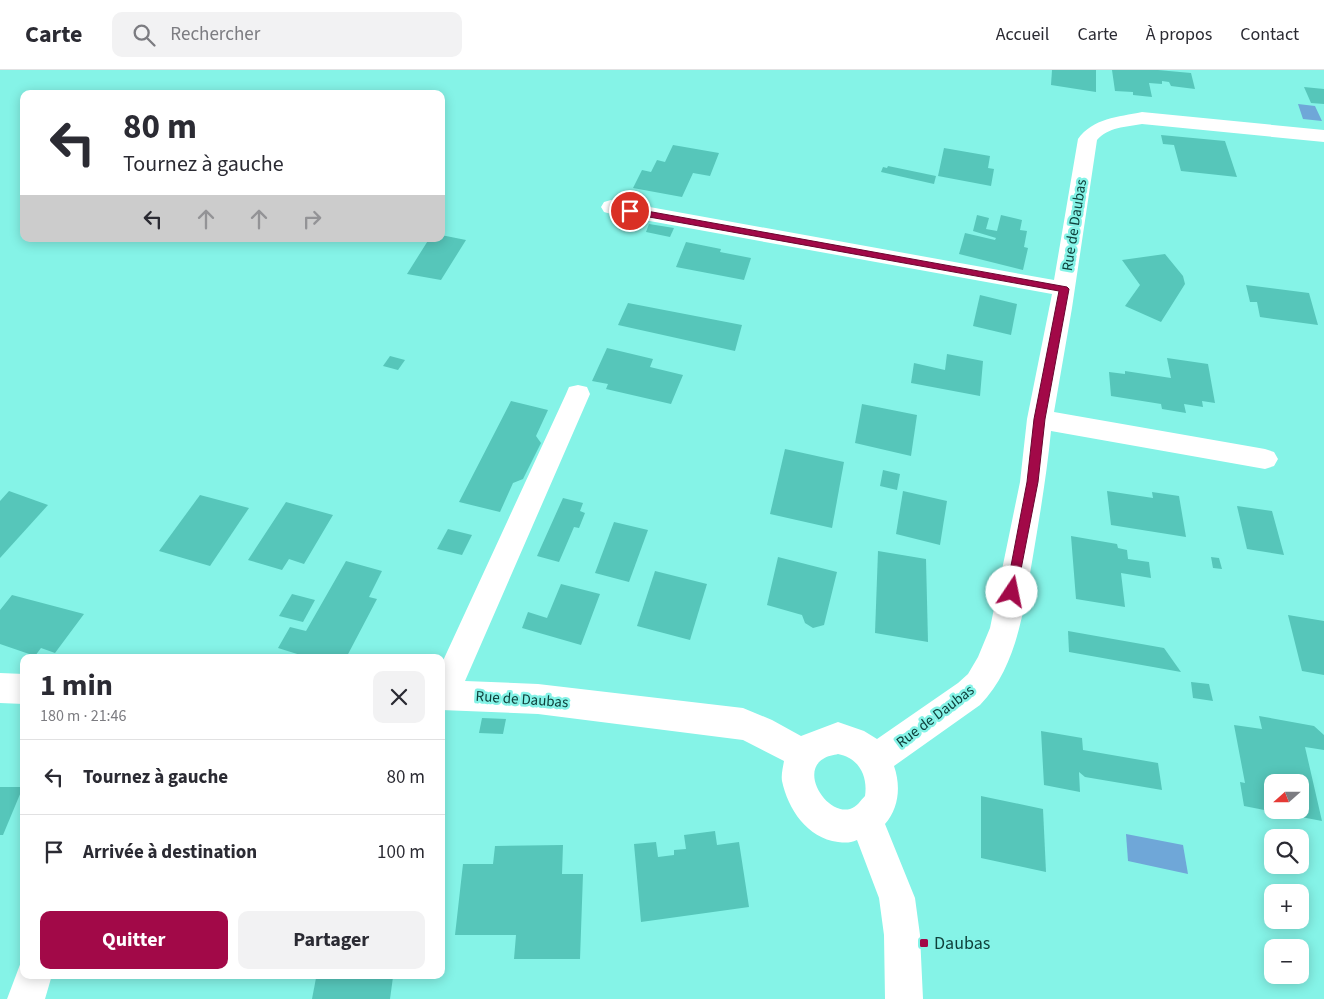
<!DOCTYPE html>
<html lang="fr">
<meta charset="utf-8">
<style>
:root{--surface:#fff;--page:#f2f2f3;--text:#2b2b33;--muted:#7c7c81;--line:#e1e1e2;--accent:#a20948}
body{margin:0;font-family:"Source Sans 3",sans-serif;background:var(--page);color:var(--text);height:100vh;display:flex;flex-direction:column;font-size:19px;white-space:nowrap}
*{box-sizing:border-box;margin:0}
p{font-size:16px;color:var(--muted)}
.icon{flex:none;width:28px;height:28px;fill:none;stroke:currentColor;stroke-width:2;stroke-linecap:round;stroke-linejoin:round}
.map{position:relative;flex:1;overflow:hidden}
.sheet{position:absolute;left:20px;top:584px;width:425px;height:325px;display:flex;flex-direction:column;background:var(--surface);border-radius:10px;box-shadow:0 2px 12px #0003}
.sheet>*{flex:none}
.top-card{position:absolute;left:20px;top:20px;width:425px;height:152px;border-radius:10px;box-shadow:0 2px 12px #0003;background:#fff;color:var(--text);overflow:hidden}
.needle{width:32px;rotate:249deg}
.controls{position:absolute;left:1264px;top:704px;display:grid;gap:10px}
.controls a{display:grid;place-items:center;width:45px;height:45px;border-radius:10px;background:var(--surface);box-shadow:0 2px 12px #0003;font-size:25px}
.pin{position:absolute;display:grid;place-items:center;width:42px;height:42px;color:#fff;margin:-21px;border:2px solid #fff;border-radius:50%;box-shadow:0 1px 5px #0007}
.me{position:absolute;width:55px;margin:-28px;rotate:11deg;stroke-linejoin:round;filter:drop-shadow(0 0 4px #0008)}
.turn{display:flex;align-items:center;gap:18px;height:105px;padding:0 20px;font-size:22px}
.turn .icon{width:65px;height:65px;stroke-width:2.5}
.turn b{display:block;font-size:35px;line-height:42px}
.lanes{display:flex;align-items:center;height:48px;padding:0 20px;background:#0003;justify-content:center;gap:25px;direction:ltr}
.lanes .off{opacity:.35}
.round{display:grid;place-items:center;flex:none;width:52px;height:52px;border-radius:10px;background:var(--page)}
.overview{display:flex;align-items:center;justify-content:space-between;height:85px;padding:0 20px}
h1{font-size:30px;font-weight:700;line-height:38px}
.cta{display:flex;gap:10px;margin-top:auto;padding:10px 20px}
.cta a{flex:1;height:58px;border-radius:10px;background:var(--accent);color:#fff;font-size:20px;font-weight:700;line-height:58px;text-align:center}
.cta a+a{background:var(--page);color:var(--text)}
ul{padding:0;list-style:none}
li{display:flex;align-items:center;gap:15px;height:75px;padding:0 20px;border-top:1px solid var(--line)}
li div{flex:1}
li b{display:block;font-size:19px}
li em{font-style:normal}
header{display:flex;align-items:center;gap:30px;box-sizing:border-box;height:70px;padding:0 25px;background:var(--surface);border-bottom:1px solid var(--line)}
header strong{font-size:24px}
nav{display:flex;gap:28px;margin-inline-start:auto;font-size:18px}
.search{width:350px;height:45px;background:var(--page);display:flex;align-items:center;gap:12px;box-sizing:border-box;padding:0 18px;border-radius:10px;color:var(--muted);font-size:19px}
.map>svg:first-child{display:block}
.water{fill:#6fa7d8}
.building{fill:#56c6ba;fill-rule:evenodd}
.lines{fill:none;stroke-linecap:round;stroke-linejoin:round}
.minor{fill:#fff;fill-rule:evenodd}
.route{fill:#a20948;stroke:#69062f}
.poi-dot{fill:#a20948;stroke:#85f3e7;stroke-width:2}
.labels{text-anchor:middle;stroke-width:5;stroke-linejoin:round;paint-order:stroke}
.street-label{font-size:15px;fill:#0f403b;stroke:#85f3e7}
.near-poi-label{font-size:18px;fill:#0f403b;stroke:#85f3e7;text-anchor:start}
</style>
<header>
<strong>Carte</strong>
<div class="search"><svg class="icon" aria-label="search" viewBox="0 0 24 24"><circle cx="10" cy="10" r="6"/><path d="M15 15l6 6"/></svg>Rechercher</div>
<nav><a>Accueil</a><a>Carte</a><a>À propos</a><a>Contact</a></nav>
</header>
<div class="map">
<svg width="1324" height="929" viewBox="0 0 1324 929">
<rect width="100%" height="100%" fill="#85f3e7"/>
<g class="water">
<path d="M1298 34 1315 36 1322 51 1303 49Z"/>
<path d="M1126 764 1183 775 1188 804 1128 791Z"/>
</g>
<g class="building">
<path d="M1052 0H1096V22L1051 15Z"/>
<path d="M1112 0H1158L1191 3 1195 19 1171 16 1169 12 1162 11V14L1149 13 1152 27 1133 25V22L1115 21Z"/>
<path d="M1304 17 1324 19V34L1311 33Z"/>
<path d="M1161 65 1225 71 1237 107 1181 101 1174 75 1163 74Z"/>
<path d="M673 75 719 83 710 106 693 103 682 127 633 118 642 100 651 102 657 90 665 92Z"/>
<path d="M944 78 990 86 988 98 994 99 991 116 938 106Z"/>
<path d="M888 96 936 106 934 114 881 102 883 97 887 98Z"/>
<path d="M977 145 989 148 986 159 997 161 1001 145 1022 150 1020 160 1027 161 1024 177 1028 178 1023 200 959 184 965 163 995 170 996 168 973 161Z"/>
<path d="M649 154 674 158 670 167 646 162Z"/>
<path d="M441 165 466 170 441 210 407 204 429 169H441Z"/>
<path d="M686 172 721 179 720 182 751 188 744 210 676 197Z"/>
<path d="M1165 184 1183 206 1185 214 1161 252 1125 236 1140 215 1122 190Z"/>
<path d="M1246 215 1309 223 1318 255 1260 247 1257 232H1250Z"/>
<path d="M980 225 1017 234 1011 265 973 256Z"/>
<path d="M628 233 742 255 735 281 618 255Z"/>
<path d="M607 278 653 289 650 297 683 305 671 334 606 319 608 314 592 311Z"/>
<path d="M947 284 983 291 980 326 911 313 914 293 945 300Z"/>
<path d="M390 286 405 290 398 300 383 296Z"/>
<path d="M1167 288 1208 294 1215 333 1202 331 1203 337 1184 334 1186 343 1162 339 1161 334 1111 326 1109 302 1125 304V301L1171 308Z"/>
<path d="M511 331 548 340 536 366 541 373 523 409 513 413 500 442 459 432Z"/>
<path d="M862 334 917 345 911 386 855 373Z"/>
<path d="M785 379 844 392 832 458 770 444Z"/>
<path d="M883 400 900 404 897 420 880 416Z"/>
<path d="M9 421 48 435 0 488V431Z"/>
<path d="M903 421 947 431 940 475 896 464Z"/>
<path d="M1107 421 1153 428 1152 422 1179 426 1186 467 1111 455Z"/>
<path d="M200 425 249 438 210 496 159 481Z"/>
<path d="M563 428 583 433 580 441 585 443 579 458 574 457 559 492 537 486Z"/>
<path d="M286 432 333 445 304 494 289 489 282 500 248 490Z"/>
<path d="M1237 436 1272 441 1284 485 1247 479Z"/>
<path d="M614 452 648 460 629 512 595 503Z"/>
<path d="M448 459 472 465 462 485 437 479Z"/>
<path d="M1071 466 1117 474 1118 478 1127 480 1128 489 1149 492 1151 508 1121 503 1125 537 1076 529Z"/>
<path d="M878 481 926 489 928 572 875 563Z"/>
<path d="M778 487 837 502 824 555 813 558 805 553 802 545 767 535Z"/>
<path d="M1211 487 1219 488 1222 499 1213 498Z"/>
<path d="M346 491 382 501 369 527 377 529 346 588H310L278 578 290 557 306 561Z"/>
<path d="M655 501 707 514 690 570 637 556Z"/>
<path d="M561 514 600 524 581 575 522 558 528 542 547 548Z"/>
<path d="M292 524 315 530 303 552 279 546Z"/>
<path d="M12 525 84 544 55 583 41 578 35 586 0 574V540Z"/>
<path d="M1288 545 1324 551V605L1302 601Z"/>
<path d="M1068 561 1164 578 1181 602 1069 582Z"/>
<path d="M1191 612 1209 614 1213 631 1193 628Z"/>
<path d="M1259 646 1314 656 1324 665V680L1305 677 1322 751 1244 736 1240 712 1245 713 1234 655 1262 659ZM1272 712H1300V740H1272Z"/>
<path d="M482 648 506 649 503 664 479 663Z"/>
<path d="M1041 661 1082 668 1083 680 1158 693 1162 720 1085 707 1079 702 1080 722 1044 715Z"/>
<path d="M0 717H23L3 765H0Z"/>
<path d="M981 726 1043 739 1046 802 981 788Z"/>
<path d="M715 761 717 775 739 772 749 837 641 852 634 774 656 772 658 787 674 785V780L686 779 684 765Z"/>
<path d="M563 775 562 804H583L580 889H514L516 865H455L463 794H493L495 776Z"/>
<path d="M393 907 390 929H312L316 908Z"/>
</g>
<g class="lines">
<g class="minor">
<path d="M1142 42 1324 60V72L1142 54C1126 57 1108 57 1097 70L1072 238 1054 342 1265 379 1274 382 1278 389 1274 396 1265 399 1051 361C1047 403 1040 444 1033 486 1024 537 1018 596 980 635L894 696C901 716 899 738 885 754L915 828 920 865 923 929H885L884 865 879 828 857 770C850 773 846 773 838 772 807 768 788 739 782 711 781 705 783 697 784 691L743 670 538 644 441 640V595L566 324 569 317 578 315 587 317 590 324 465 611 538 614 743 638 772 650 801 666 838 652 864 661 877 669 958 613 968 604 978 587 990 558 1020 412 1027 349 1052 224 611 144 604 142 601 137 604 132 611 130 1054 210 1078 69C1093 48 1118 47 1142 42ZM838 684C859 688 868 706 865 726 860 731 857 737 850 739 827 745 800 703 823 689 827 686 834 685 838 684Z"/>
<path d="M0 603 24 604V634L0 633Z"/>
<path d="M24 891V905H52L45 929H7L21 892Z"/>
</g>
</g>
<path class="route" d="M630 138 1067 217 1069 219 1045 349 1038 412 1016 525 1012 527 1008 525 1006 522 1027 412 1034 349 1059 221 627 143V139Z"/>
<rect class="poi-dot" x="919" y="868" width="10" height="10" rx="2.5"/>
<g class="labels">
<g class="street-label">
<text transform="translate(1074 155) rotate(-81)" y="5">Rue de Daubas</text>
<text transform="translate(522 629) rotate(4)" y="5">Rue de Daubas</text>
<text transform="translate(935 646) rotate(-37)" y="5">Rue de Daubas</text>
</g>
<g class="near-poi-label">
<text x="934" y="879">Daubas</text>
</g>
</g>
</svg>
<div class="controls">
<a><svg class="needle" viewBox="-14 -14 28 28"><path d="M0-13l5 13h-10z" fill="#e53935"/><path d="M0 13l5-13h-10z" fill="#7c7c81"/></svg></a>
<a><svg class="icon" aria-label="search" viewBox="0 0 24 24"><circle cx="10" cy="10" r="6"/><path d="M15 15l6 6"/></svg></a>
<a>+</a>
<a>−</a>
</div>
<div class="pin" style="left:630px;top:141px;background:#d93025"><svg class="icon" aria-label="arrive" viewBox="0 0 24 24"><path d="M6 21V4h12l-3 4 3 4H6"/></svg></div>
<svg class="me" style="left:1012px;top:522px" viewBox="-20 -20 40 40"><circle r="19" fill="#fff"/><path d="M0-13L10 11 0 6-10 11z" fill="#a20948"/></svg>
<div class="top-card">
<div class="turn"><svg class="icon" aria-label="left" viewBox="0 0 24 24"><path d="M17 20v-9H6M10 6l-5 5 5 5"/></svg><div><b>80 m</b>Tournez à gauche</div></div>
<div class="lanes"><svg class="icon" aria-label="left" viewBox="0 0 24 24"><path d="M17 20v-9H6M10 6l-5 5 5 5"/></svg><svg class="icon off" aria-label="ahead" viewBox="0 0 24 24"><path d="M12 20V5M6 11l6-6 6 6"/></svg><svg class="icon off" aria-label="ahead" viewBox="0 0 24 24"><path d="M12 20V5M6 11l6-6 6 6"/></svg><svg class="icon off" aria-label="right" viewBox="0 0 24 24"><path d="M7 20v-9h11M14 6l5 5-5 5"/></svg></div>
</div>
<section class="sheet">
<div class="overview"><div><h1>1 min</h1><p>180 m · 21:46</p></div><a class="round"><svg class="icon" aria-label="close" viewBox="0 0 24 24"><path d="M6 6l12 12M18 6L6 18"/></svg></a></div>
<ul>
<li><svg class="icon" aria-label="left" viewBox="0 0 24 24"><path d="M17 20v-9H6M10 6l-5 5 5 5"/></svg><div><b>Tournez à gauche</b></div><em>80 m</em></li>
<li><svg class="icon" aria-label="arrive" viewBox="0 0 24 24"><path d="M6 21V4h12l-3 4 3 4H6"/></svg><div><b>Arrivée à destination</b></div><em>100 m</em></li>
</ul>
<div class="cta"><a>Quitter</a><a>Partager</a></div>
</section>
</div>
